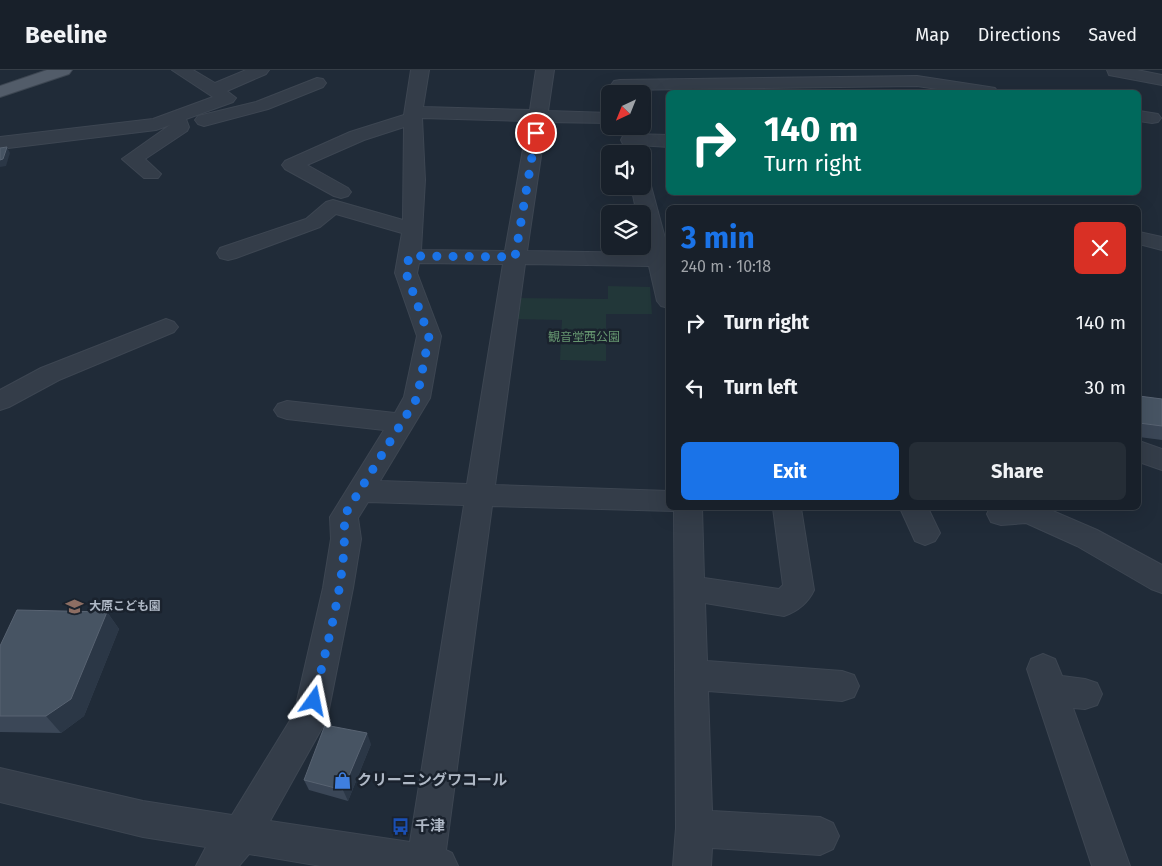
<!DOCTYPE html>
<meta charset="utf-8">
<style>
:root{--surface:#18202a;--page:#252d36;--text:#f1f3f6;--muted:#9fa3a8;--line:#363e47;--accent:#1a73e8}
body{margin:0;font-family:"Fira Sans","Noto Sans JP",sans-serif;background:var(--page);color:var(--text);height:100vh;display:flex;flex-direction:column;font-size:19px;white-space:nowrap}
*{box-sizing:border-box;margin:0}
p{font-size:16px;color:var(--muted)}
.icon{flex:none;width:28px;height:28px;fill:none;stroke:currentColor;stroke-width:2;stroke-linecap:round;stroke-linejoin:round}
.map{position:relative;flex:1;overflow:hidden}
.side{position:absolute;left:666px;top:135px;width:475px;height:305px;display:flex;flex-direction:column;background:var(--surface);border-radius:8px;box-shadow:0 5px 20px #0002,0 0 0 1px var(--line)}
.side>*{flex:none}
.banner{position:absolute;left:666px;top:20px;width:475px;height:105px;border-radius:8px;box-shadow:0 5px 20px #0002,0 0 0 1px var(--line);background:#00695c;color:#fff;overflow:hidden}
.needle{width:32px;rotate:223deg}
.fabs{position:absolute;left:601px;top:15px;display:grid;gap:10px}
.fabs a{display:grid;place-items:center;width:50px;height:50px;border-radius:8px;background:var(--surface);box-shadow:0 5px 20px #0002,0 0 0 1px var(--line);font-size:25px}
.pin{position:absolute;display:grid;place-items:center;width:42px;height:42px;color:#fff;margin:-21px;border:2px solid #fff;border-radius:50%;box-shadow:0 1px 5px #0007}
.me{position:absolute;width:55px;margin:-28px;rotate:12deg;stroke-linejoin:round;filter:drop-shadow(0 0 4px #0008)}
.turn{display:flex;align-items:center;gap:18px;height:105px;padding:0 15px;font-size:22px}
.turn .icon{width:65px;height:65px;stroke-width:2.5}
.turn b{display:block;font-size:35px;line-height:42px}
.round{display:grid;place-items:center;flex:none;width:52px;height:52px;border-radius:8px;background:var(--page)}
.headline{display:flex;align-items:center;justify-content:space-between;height:85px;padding:0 15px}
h1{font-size:30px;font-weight:700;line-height:38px;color:var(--accent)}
.primary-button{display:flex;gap:10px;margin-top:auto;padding:10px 15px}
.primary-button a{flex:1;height:58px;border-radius:8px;background:var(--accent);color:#fff;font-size:20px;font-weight:700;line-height:58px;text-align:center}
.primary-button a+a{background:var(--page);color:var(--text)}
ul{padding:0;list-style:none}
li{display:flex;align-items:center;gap:15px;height:65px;padding:0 15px}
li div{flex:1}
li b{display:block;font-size:19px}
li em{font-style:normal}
header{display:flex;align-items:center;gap:30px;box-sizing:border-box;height:70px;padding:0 25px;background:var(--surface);border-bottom:1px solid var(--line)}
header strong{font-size:24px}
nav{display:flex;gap:28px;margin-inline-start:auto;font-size:18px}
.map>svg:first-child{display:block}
.green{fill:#223739}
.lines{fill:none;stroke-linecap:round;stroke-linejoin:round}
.minor-casing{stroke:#3d4652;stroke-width:2}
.major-casing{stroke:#3d4652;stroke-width:2}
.minor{fill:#343d49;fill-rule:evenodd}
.major{fill:#525c69;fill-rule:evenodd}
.wall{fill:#3b4757}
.shaded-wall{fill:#2b3746}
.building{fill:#475463;stroke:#586372}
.route{stroke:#1a73e8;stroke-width:9;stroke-dasharray:0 16.2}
.labels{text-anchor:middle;stroke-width:5;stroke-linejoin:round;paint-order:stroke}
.park-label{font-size:12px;fill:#669670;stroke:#1a222d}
.poi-label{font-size:12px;font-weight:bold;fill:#afb8c5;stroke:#1a222d;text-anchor:start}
.near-poi-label{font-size:15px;font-weight:bold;fill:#afb8c5;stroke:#1a222d;text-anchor:start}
</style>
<header>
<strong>Beeline</strong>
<nav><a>Map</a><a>Directions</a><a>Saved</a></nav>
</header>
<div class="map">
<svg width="1162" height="796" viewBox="0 0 1162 796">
<rect width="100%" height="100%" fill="#202b38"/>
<path class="green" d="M608 216 650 217 652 244H606V291L560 290 562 250 512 249 515 228 608 229Z"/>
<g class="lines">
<defs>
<g id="minor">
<path d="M172 0H193L215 13 246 0H269L266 4 227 21 236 28 233 32 186 49 189 57 187 61 145 89 161 104 158 108H144L122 89 170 55 156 60 0 79V67L153 49 213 27Z"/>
<path d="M411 0H429L423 37 530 40 536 0H554L548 41 610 43V53L546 52 527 181 646 183 642 166V144H637L631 116H642V110L648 112 651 116 669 183V238L661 236 657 231 649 196 525 194 495 415 669 421V438H702L704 508 779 519 783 515 773 438H801L814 520C808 533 798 541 784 546L705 533 707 591 842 601 854 605 859 616 854 627 842 631 708 621 712 741 820 747 833 753 839 766 833 779 820 785 712 778 711 796H673L676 758 674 441 492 436 446 780 452 783 458 796H321L249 784 239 796H196L206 777 143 767 0 732V698L143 731 232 745 294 644 323 518 331 469 330 447 384 360 287 349 278 346 274 340 278 334 287 331 395 343 404 327 417 266 395 203 402 163 336 144 320 157 236 188 228 190 220 188 217 183 220 178 306 149 326 132 333 130 403 150 404 57 364 70 307 95 348 118 351 122 348 126 341 128 334 126 285 99 282 95 285 91 350 62 404 45ZM422 48 528 51 505 181 421 180 425 110ZM419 193 503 194 467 414 380 411 430 328 441 266 417 203ZM368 432 464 435 410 772 270 751 327 649 353 518 361 469 358 448Z"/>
<path d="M1107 0H1137L1162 5V15L1109 5Z"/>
<path d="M917 6 989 17 995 18 998 22H958L917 16 620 20 614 19 611 15 614 11 620 10Z"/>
<path d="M317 8 323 9 326 13 323 17 268 39 204 56 198 54 195 50 198 46 256 32Z"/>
<path d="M1139 41 1158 44 1161 48 1158 52 1152 53 1139 51Z"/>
<path d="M630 64 669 65V77L623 74 621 70 623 66Z"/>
<path d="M1139 162 1162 167V180L1139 174Z"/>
<path d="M166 249 174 252 178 257 174 262 59 310 9 337 0 340V320L41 298Z"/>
<path d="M1139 371 1162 379V400L1139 392Z"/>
<path d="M900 438H928L940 463 935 471 925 475 915 471Z"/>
<path d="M990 438H1046L1097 460 1162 495V523L1151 519 1077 476 1026 453 1001 455 991 452 987 444Z"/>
<path d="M1043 584 1055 589 1062 606 1085 609 1097 613 1102 624 1097 635 1085 639 1073 638 1130 796H1092L1027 599 1031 589Z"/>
</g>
<path id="major" d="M47 0H72L69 4 0 27V16Z"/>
</defs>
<use href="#minor" class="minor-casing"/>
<use href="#major" class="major-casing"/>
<use href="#minor" class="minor"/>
<use href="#major" class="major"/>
</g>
<g class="wall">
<path d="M1139 326 1162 329V370L1139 367Z"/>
<path d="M107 542 119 559 84 646 61 663 0 662V576Z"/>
<path d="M371 674 348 731 309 720 304 710Z"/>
</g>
<g class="shaded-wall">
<path d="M7 77 10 83 6 96 0 97V90Z"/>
<path d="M107 542 119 559 84 646 61 663 46 646Z"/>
<path d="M367 663 371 674 348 731 343 720Z"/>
</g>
<g class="building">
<path d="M7 77 3 89 0 90V78Z"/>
<path d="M1139 326 1162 329V356L1139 353Z"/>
<path d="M17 540 107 542 71 629 46 646H0V576Z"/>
<path d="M325 655 367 663 343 720 304 710Z"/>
</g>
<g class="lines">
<path class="route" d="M314 631C327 571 348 507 344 446L417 328 429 266 406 203 409 186 515 187 536 63"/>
</g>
<defs>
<symbol id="school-bare" viewBox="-9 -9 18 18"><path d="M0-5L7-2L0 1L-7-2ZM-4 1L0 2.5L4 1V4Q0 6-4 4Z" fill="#8d6e63" stroke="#1a222d" stroke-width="2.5" paint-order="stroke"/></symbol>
<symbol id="shop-bare" viewBox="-9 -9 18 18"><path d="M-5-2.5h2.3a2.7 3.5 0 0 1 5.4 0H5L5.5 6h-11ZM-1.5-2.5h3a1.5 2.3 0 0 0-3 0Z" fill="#3f7fe0" stroke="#1a222d" stroke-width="2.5" paint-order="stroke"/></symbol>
<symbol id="bus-bare" viewBox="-9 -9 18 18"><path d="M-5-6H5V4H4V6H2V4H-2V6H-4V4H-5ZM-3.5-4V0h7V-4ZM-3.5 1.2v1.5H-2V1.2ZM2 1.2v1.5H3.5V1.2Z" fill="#1a4fb4" stroke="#1a222d" stroke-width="2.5" paint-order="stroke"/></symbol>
</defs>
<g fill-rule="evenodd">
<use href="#school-bare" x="62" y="524" width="25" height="25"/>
<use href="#shop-bare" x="330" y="698" width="25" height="25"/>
<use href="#bus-bare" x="388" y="744" width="25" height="25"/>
</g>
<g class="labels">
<g class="park-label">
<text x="584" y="271">観音堂西公園</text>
</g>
<g class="poi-label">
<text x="89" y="540">大原こども園</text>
</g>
<g class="near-poi-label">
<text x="357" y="715">クリーニングワコール</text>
<text x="415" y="761">千津</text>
</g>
</g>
</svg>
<div class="fabs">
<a><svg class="needle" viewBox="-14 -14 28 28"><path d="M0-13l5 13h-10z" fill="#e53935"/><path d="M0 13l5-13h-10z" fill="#9fa3a8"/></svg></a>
<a><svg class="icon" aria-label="sound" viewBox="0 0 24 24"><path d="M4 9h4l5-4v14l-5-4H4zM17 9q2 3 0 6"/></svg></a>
<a><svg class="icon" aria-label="layers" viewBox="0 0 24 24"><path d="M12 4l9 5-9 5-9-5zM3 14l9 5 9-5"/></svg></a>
</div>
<div class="pin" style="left:536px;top:63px;background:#d93025"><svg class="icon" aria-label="arrive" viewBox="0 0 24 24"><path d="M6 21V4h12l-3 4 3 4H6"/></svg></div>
<svg class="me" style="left:314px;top:631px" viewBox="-20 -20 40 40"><path d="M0-17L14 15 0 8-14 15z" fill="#1a73e8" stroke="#fff" stroke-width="4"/></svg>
<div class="banner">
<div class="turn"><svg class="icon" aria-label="right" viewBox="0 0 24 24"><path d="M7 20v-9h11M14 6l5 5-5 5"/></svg><div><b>140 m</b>Turn right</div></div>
</div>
<section class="side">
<div class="headline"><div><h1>3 min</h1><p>240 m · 10:18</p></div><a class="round" style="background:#d93025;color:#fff"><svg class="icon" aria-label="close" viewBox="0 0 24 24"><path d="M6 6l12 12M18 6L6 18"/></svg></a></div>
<ul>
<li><svg class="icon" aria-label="right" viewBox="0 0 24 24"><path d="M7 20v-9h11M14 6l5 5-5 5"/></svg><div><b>Turn right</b></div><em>140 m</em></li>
<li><svg class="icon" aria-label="left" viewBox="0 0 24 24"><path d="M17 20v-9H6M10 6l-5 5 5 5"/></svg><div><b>Turn left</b></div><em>30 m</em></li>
</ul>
<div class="primary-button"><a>Exit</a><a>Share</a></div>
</section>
</div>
